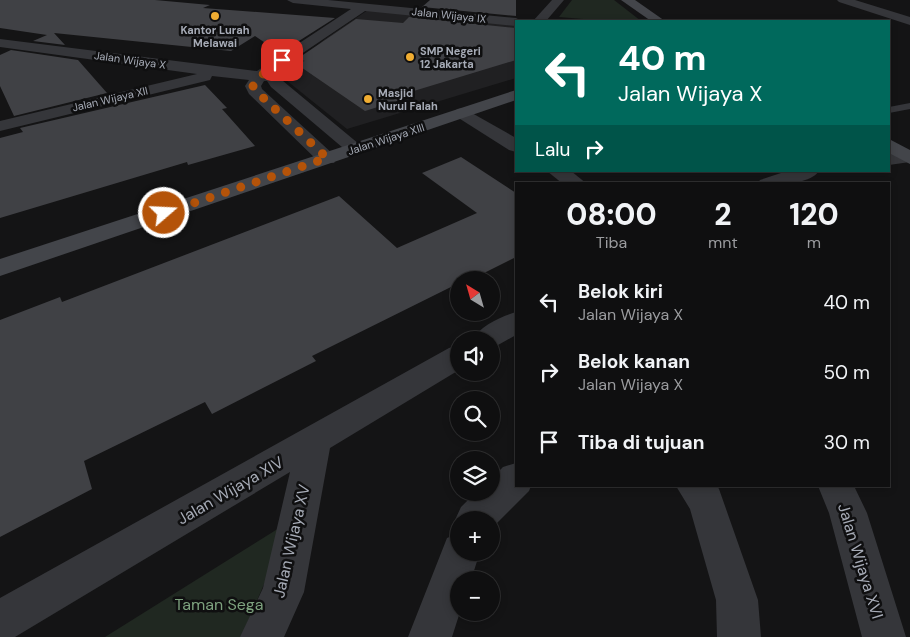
<!DOCTYPE html>
<html lang="id">
<meta charset="utf-8">
<style>
:root{--surface:#0f0f10;--page:#1d1d1e;--text:#f1f3f6;--muted:#9b9c9f;--line:#2f2f30}
body{margin:0;font-family:"DM Sans",sans-serif;background:var(--page);color:var(--text);height:100vh;display:flex;flex-direction:column;font-size:19px;white-space:nowrap}
*{box-sizing:border-box;margin:0}
p{font-size:16px;color:var(--muted)}
.icon{flex:none;width:28px;height:28px;fill:none;stroke:currentColor;stroke-width:2;stroke-linecap:round;stroke-linejoin:round}
.map{position:relative;flex:1;overflow:hidden}
.side{position:absolute;left:515px;top:182px;width:375px;height:305px;display:flex;flex-direction:column;background:var(--surface);border-radius:0px;box-shadow:0 2px 8px #0003,0 0 0 1px var(--line)}
.side>*{flex:none}
.guide{position:absolute;left:515px;top:20px;width:375px;height:152px;border-radius:0px;box-shadow:0 2px 8px #0003,0 0 0 1px var(--line);background:#00695c;color:#fff;overflow:hidden}
.needle{width:32px;rotate:323deg}
.controls{position:absolute;left:450px;top:271px;display:grid;gap:10px}
.controls a{display:grid;place-items:center;width:50px;height:50px;border-radius:50%;background:var(--surface);box-shadow:0 2px 8px #0003,0 0 0 1px var(--line);font-size:25px}
.pin{position:absolute;display:grid;place-items:center;width:42px;height:42px;color:#fff;margin:-21px;border-radius:10px;box-shadow:0 2px 8px #0006}
.me{position:absolute;width:55px;margin:-28px;rotate:71deg;stroke-linejoin:round;filter:drop-shadow(0 0 4px #0008)}
.turn{display:flex;align-items:center;gap:18px;height:105px;padding:0 20px;font-size:22px}
.turn .icon{width:65px;height:65px;stroke-width:2.5}
.turn b{display:block;font-size:35px;line-height:42px}
.then{display:flex;align-items:center;height:48px;padding:0 20px;background:#0003;gap:10px;font-size:19px}
.eta{display:flex;justify-content:space-evenly;align-items:center;height:85px;text-align:center}
.eta b{font-size:30px;font-weight:800;line-height:35px}
ul{padding:0;list-style:none}
li{display:flex;align-items:center;gap:15px;height:70px;padding:0 20px}
li div{flex:1}
li b{display:block;font-size:19px}
li em{font-style:normal}
.map>svg:first-child{display:block}
.built{fill:#202022}
.green{fill:#202821}
.building{fill:#404145}
.lines{fill:none;stroke-linecap:round;stroke-linejoin:round}
.lane{fill:#35363a;fill-rule:evenodd}
.street{fill:#35363a;fill-rule:evenodd}
.secondary{fill:#43454a;fill-rule:evenodd}
.route{stroke:#b45309;stroke-width:9;stroke-dasharray:0 16.2}
.poi-dot{fill:#f0ad32;stroke:#0f0f10;stroke-width:2}
.labels{text-anchor:middle;stroke-width:5;stroke-linejoin:round;paint-order:stroke}
.far-street-label{font-size:11px;fill:#a6abb6;stroke:#0f0f10}
.far-poi-label{font-size:11px;font-weight:bold;fill:#a6abb6;stroke:#0f0f10;text-anchor:start}
.near-street-label{font-size:16px;fill:#a6abb6;stroke:#0f0f10}
.near-park-label{font-size:16px;fill:#7da17e;stroke:#0f0f10}
</style>
<div class="map">
<svg width="910" height="637" viewBox="0 0 910 637">
<rect width="100%" height="100%" fill="#141415"/>
<path class="built" d="M368 10 516 25V78L347 129 281 76 325 39Z"/>
<g class="green">
<path d="M572 0H614L641 21H607L559 17Z"/>
<path d="M292 520 241 637H105Z"/>
</g>
<g class="building">
<path d="M0 0H155L210 5 203 8 335 18 280 53 255 36 231 51 54 33 65 45 33 41 47 35 0 28Z"/>
<path d="M430 0H516V16L422 7Z"/>
<path d="M409 17 516 28V60L394 97 400 100 365 111 295 63 305 61 297 59 356 19 403 23Z"/>
<path d="M11 50 78 60 107 93 14 116 0 86V55Z"/>
<path d="M205 85 227 108 222 109 255 146 188 165 187 162 0 218V138L23 132 20 128Z"/>
<path d="M461 157 516 193V257L470 280H459V286L457 284 312 356 316 361 212 414 205 402 84 461 92 489 0 537V320L60 297 62 302 339 196 397 248 477 213 422 173Z"/>
</g>
<g class="lines">
<path class="lane" d="M910 103V109L889 113V107Z"/>
<g class="street">
<path d="M287 0H328L516 18 522 21H516V26L365 11 279 69 283 81 365 149 363 153H349L271 87 267 81H264L261 86 262 89 334 155 337 159 334 163H320L249 94 245 86 249 80 212 76 210 80 0 131V121L197 74 0 47V39L257 71 351 9 293 3Z"/>
<path d="M552 0H564L546 21H533Z"/>
<path d="M837 0H855L910 17V25L839 2Z"/>
<path d="M463 108 516 138V152L509 150 457 117 454 113 457 109Z"/>
<path d="M910 152V162L889 165V153Z"/>
<path d="M547 171H571L587 184H563Z"/>
<path d="M787 171H819C809 186 773 184 757 184L760 180Z"/>
<path d="M516 312V335L491 349V340H472C480 326 501 317 516 312Z"/>
<path d="M459 345V370L330 448 304 592 284 637H240L263 588 290 472 15 637H0V598L449 348Z"/>
<path d="M516 463V486H531L529 491 491 529V520H459V528L455 520 461 507 476 492H491V479L503 467Z"/>
<path d="M676 486H717L719 489 758 600 761 637H717L716 600 690 509Z"/>
<path d="M818 486H854L867 513 906 637H862L829 513Z"/>
<path d="M459 533V552H480L471 580H459L460 612 452 637H408L447 538Z"/>
</g>
<g class="secondary">
<path d="M621 0H635L665 21H651Z"/>
<path d="M516 90V100L0 276V259Z"/>
<path d="M889 139 910 150V164L889 153Z"/>
</g>
</g>
<g class="lines">
<path class="route" d="M164 213 327 158 255 90 253 86 259 77 282 60"/>
</g>
<g class="poi-dot">
<circle cx="215" cy="16" r="5"/>
<circle cx="410" cy="57" r="5"/>
<circle cx="368" cy="99" r="5"/>
</g>
<g class="labels">
<g class="far-street-label">
<text transform="translate(449 15) rotate(6)" y="4">Jalan Wijaya IX</text>
<text transform="translate(130 60) rotate(8)" y="4">Jalan Wijaya X</text>
<text transform="translate(110 99) rotate(-13)" y="4">Jalan Wijaya XII</text>
<text transform="translate(386 139) rotate(-18)" y="4">Jalan Wijaya XIII</text>
</g>
<g class="far-poi-label">
<text x="215" y="34" text-anchor="middle">Kantor Lurah<tspan x="215" dy="13">Melawai</tspan></text>
<text x="420" y="55">SMP Negeri<tspan x="420" dy="13">12 Jakarta</tspan></text>
<text x="378" y="97">Masjid<tspan x="378" dy="13">Nurul Falah</tspan></text>
</g>
<g class="near-street-label">
<text transform="translate(230 490) rotate(-30)" y="6">Jalan Wijaya XIV</text>
<text transform="translate(291 541) rotate(-77)" y="6">Jalan Wijaya XV</text>
<text transform="translate(861 561) rotate(73)" y="6">Jalan Wijaya XVI</text>
</g>
<g class="near-park-label">
<text x="219" y="610">Taman Sega</text>
</g>
</g>
</svg>
<div class="controls">
<a><svg class="needle" viewBox="-14 -14 28 28"><path d="M0-13l5 13h-10z" fill="#e53935"/><path d="M0 13l5-13h-10z" fill="#9b9c9f"/></svg></a>
<a><svg class="icon" aria-label="sound" viewBox="0 0 24 24"><path d="M4 9h4l5-4v14l-5-4H4zM17 9q2 3 0 6"/></svg></a>
<a><svg class="icon" aria-label="search" viewBox="0 0 24 24"><circle cx="10" cy="10" r="6"/><path d="M15 15l6 6"/></svg></a>
<a><svg class="icon" aria-label="layers" viewBox="0 0 24 24"><path d="M12 4l9 5-9 5-9-5zM3 14l9 5 9-5"/></svg></a>
<a>+</a>
<a>−</a>
</div>
<div class="pin" style="left:282px;top:60px;background:#d93025"><svg class="icon" aria-label="arrive" viewBox="0 0 24 24"><path d="M6 21V4h12l-3 4 3 4H6"/></svg></div>
<svg class="me" style="left:164px;top:213px" viewBox="-20 -20 40 40"><circle r="17" fill="#b45309" stroke="#fff" stroke-width="3"/><path d="M0-11L8 9 0 5-8 9z" fill="#fff"/></svg>
<div class="guide">
<div class="turn"><svg class="icon" aria-label="left" viewBox="0 0 24 24"><path d="M17 20v-9H6M10 6l-5 5 5 5"/></svg><div><b>40 m</b>Jalan Wijaya X</div></div>
<div class="then">Lalu<svg class="icon" aria-label="right" viewBox="0 0 24 24"><path d="M7 20v-9h11M14 6l5 5-5 5"/></svg></div>
</div>
<section class="side">
<div class="eta">
<div><b>08:00</b><p>Tiba</p></div>
<div><b>2</b><p>mnt</p></div>
<div><b>120</b><p>m</p></div>
</div>
<ul>
<li><svg class="icon" aria-label="left" viewBox="0 0 24 24"><path d="M17 20v-9H6M10 6l-5 5 5 5"/></svg><div><b>Belok kiri</b><p>Jalan Wijaya X</p></div><em>40 m</em></li>
<li><svg class="icon" aria-label="right" viewBox="0 0 24 24"><path d="M7 20v-9h11M14 6l5 5-5 5"/></svg><div><b>Belok kanan</b><p>Jalan Wijaya X</p></div><em>50 m</em></li>
<li><svg class="icon" aria-label="arrive" viewBox="0 0 24 24"><path d="M6 21V4h12l-3 4 3 4H6"/></svg><div><b>Tiba di tujuan</b></div><em>30 m</em></li>
</ul>
</section>
</div>
